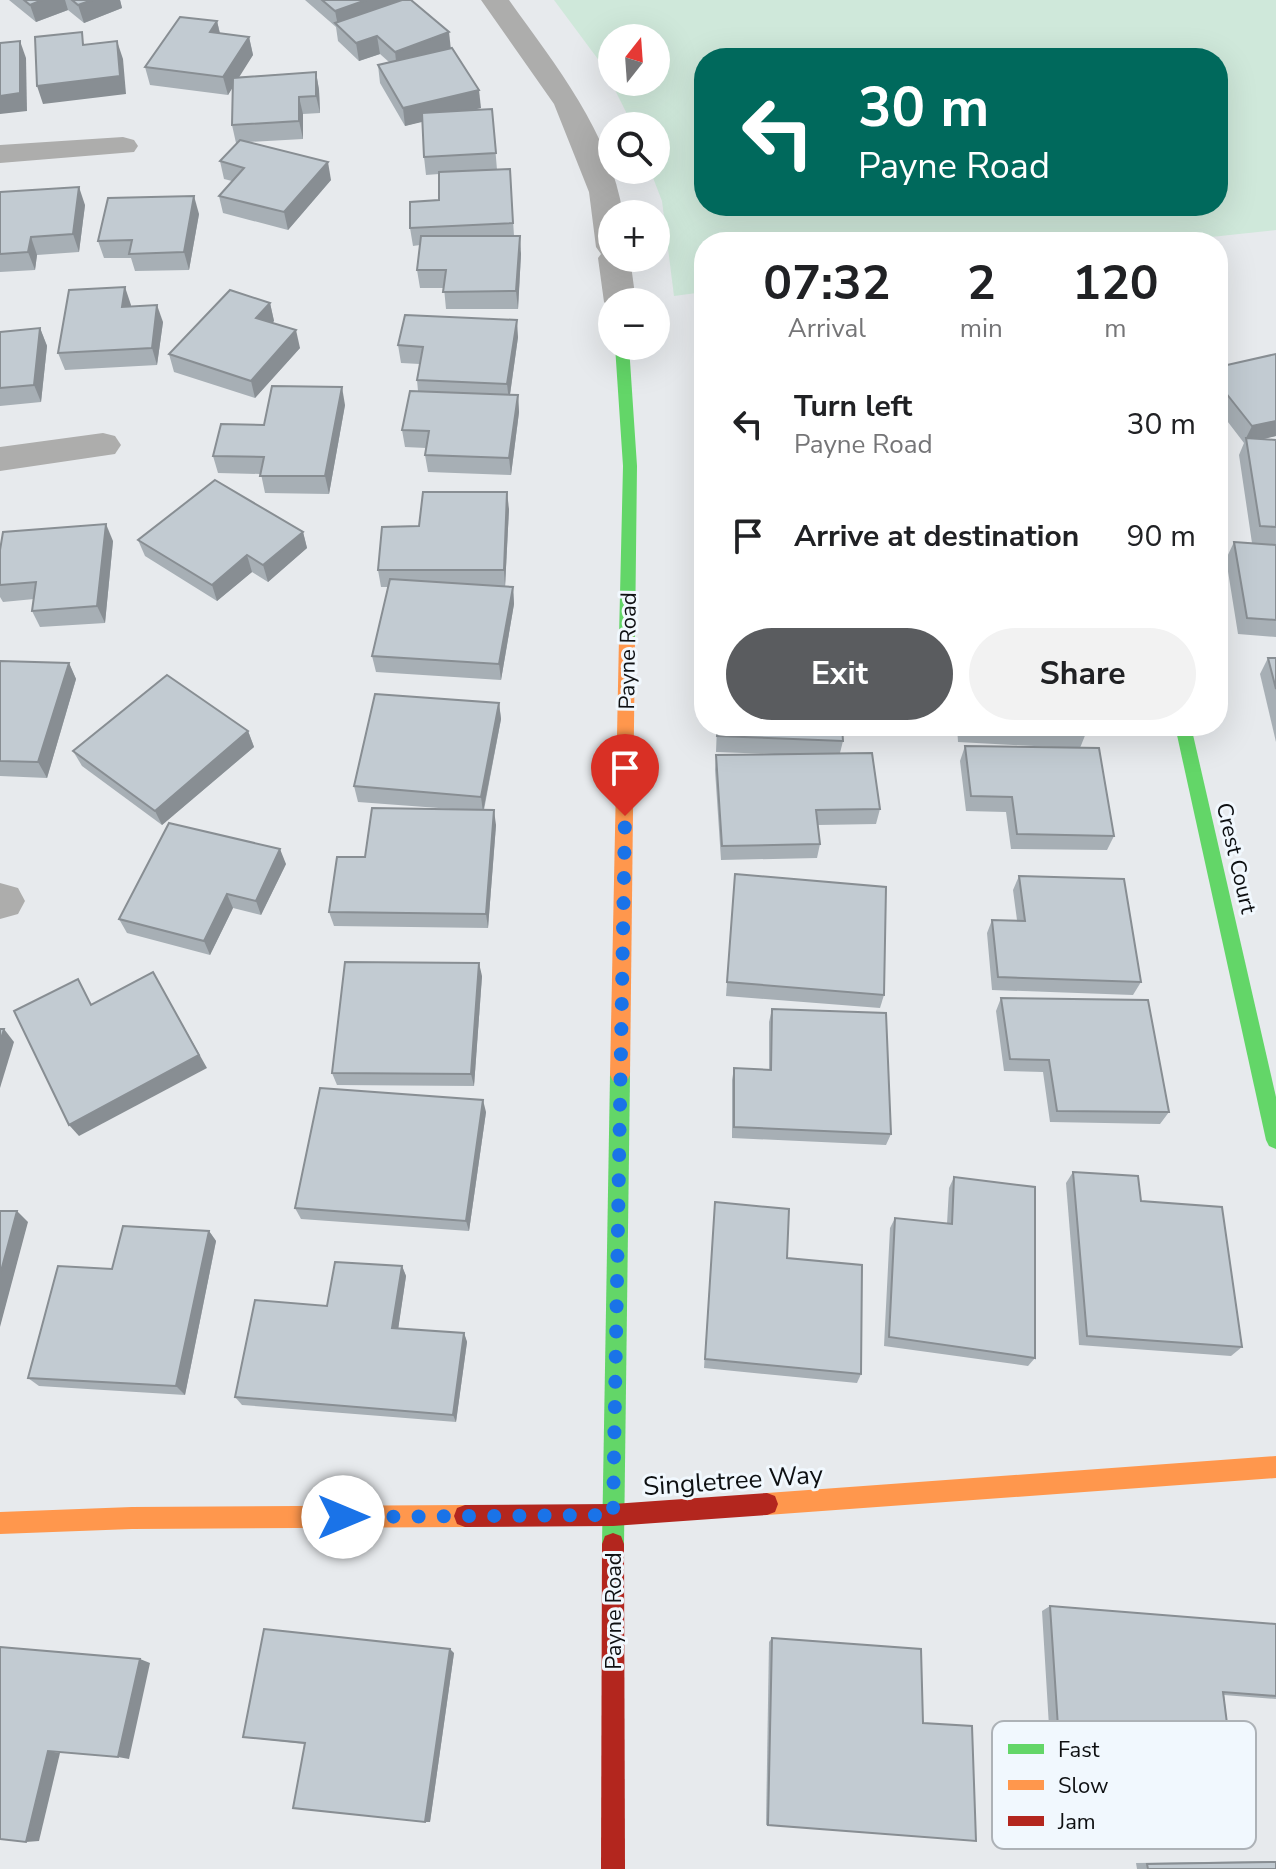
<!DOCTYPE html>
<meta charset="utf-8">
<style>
:root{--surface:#fff;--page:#f2f2f2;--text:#202124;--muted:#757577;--accent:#5a5c5f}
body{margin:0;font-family:"Nunito Sans",sans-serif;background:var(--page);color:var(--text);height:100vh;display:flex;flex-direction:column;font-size:30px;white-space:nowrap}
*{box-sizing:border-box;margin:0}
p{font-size:26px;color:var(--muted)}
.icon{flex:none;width:44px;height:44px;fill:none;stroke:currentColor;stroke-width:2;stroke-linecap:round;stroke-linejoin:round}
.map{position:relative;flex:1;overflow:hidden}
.panel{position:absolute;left:694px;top:232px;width:534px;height:504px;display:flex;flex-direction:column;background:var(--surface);border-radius:32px;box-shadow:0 8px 32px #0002}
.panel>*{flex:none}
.top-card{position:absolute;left:694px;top:48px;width:534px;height:168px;border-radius:32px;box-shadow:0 8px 32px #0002;background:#00695c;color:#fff;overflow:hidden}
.needle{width:52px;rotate:17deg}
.tools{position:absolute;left:598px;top:24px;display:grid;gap:16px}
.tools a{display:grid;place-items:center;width:72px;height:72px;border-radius:50%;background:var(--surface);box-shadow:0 8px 32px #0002;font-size:40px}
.pin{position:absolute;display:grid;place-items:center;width:68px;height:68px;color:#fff;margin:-82px -34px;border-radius:50% 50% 50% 0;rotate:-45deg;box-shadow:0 0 8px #0007}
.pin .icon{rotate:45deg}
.me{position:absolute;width:88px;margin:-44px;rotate:90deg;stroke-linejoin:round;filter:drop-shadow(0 0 6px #0008)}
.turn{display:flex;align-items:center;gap:28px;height:168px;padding:0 32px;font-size:36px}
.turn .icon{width:104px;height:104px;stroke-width:2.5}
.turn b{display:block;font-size:56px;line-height:68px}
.eta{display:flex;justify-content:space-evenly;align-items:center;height:136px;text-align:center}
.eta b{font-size:48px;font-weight:700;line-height:56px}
.action{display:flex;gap:16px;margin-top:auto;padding:16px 32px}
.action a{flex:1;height:92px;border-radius:48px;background:var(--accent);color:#fff;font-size:32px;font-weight:700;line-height:92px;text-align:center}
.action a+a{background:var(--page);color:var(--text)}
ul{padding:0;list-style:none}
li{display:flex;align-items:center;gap:24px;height:112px;padding:0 32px}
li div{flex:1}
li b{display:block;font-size:30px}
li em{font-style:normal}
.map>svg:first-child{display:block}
.green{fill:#cfe8da;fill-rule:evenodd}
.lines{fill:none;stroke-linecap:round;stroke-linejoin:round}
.street{fill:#adadac;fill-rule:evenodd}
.fast{fill:#63d668;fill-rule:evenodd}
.slow{fill:#ff974d;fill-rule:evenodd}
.jam{fill:#b3261e;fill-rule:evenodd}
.wall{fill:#a7afb5}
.shaded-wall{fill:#888e93}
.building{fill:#c2cbd2;stroke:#888e93;stroke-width:2}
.route{stroke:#1a73e8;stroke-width:14;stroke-dasharray:0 25.2}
.labels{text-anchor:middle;stroke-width:6;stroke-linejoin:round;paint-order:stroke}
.street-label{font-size:22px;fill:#0e1012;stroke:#f1f8fe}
.near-street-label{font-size:26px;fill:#0e1012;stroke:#f1f8fe}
.key{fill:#f1f8fe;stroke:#adb2b7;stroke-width:2}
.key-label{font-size:22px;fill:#0e1012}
</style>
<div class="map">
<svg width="1276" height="1869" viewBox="0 0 1276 1869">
<rect width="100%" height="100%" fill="#e7eaed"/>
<path class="green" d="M554 0H1276V230L1164 242H704V292L674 296 662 201 650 170H656V126H633L603 66ZM612 38H656V82H612ZM704 58H1218V206H704Z"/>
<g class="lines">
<g class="street">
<path d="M481 0H509C556 66 610 132 623 214H612V258H630L636 302H612V310L604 302 598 258 601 254 596 247 589 192 554 104Z"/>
<path d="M123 137 134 140 138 146 134 152 0 163V145Z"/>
<path d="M103 433 115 436 121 445 115 454 0 471V447Z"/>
<path d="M0 883 18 888 25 901 18 914 0 919Z"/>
</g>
<g class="fast">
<path d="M615 346H629L637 466 635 638 627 644 619 638 623 466Z"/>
<path d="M1175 726H1191L1276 1097V1149L1269 1146 1266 1140Z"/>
<path d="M620 1066 627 1069 630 1075 624 1544 621 1552 613 1555 605 1552 602 1544 610 1075 613 1069Z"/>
</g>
<g class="slow">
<path d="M627 632 635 638 630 1075 627 1081 620 1084 613 1081 610 1075 619 638Z"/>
<path d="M1276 1456V1478L767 1515 759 1512 756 1504 759 1496 767 1493Z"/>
<path d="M465 1505 473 1508 476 1516 473 1524 465 1527 132 1529 0 1534V1512L132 1507Z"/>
</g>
<g class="jam">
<path d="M767 1493 775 1496 778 1504 775 1512 767 1515 613 1526 465 1527 457 1524 454 1516 457 1508 465 1505 613 1504Z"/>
<path d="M613 1533 621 1536 624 1544 625 1869H601L602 1544 605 1536Z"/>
</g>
</g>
<g class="wall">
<path d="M9 0H120L122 8 84 23 68 10 36 22Z"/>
<path d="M305 0H411L450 49 481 108 471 110 492 109 497 170 510 169 514 236 521 254 518 309H446L444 288H420L417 270 420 245 413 246 410 228 439 200V174L426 175 424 157 423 121 405 126 380 83 378 65 389 62 380 54 359 61 338 41 336 27Z"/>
<path d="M217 21 220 33 249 37 253 55 238 77 316 72 319 90 320 113 303 114V139L248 142 331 180 288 230 223 213 219 196 232 181 224 179 220 161 237 143H236L232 125 233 86 228 95 150 85 145 67Z"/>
<path d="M0 192 85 205 79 252 37 255 35 270 0 272Z"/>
<path d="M199 214 189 270 135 271 131 258H104L98 241Z"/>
<path d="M270 303 274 321 272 323 300 348 255 398 174 372 169 354Z"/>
<path d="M700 303H704V373L699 320Z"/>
<path d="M131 305V306L163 322 157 365 65 370 58 353Z"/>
<path d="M40 328 47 346 41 402 0 406V332Z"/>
<path d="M518 337 510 395H518L519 412 511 475 428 472 425 455 426 448 405 447 402 430 418 391 417 380 420 364 401 363 398 345Z"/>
<path d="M1276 354V436L1262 439 1276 440V637L1238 634 1226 559 1234 542 1252 543 1239 455 1244 443 1218 409V367Z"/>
<path d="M345 405 329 494 265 493 261 474 218 473 213 456 264 425Z"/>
<path d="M509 509 505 587H513L514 604 501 680 376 672 372 656 388 587H381L378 570 419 526Z"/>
<path d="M303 532 307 548 268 582 252 572 217 601 145 556 138 540Z"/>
<path d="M113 541 105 623 40 627 32 611 34 599 3 602 0 597V550Z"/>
<path d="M1268 658H1276V742L1260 674Z"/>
<path d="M0 661 69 663 76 679 47 778 0 776Z"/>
<path d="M499 703 501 719 484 810 496 825 488 928 334 926 329 912 365 857 452 809 358 802 354 786Z"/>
<path d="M717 726H842L843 741 840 753 880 809 876 824 818 825 820 844 817 858 721 860 715 770 716 755 775 754 716 752Z"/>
<path d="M957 726H1085L1086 733 1080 748 1114 836 1107 850 1011 849 1006 812 966 811 960 761 965 746 1052 747 958 742Z"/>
<path d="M248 731 254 747 162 825 82 766 73 751Z"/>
<path d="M286 864 261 915 233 908 210 955 127 933 119 919Z"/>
<path d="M735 874 884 995 880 1008 726 996Z"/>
<path d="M1019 876 1141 982 1133 995 992 990 987 933 992 920H1017L1013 890Z"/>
<path d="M482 976 474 1086 337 1085 332 1073Z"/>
<path d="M1001 998 1169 1112 1160 1124 1050 1122 1043 1072 1004 1071 996 1011Z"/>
<path d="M772 1009 891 1134 886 1145 732 1138V1080L734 1068 769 1070V1022Z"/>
<path d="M486 1112 469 1231 301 1219 295 1208Z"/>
<path d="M1073 1172 1141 1201 1242 1347 1231 1356 1079 1345 1066 1183Z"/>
<path d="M954 1177 1035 1358 1028 1366 884 1346 890 1228 895 1218 947 1224 949 1188Z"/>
<path d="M715 1202 787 1258 861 1374 857 1383 704 1368Z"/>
<path d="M209 1231 216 1241 185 1395 39 1386 28 1378 112 1269Z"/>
<path d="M402 1266 406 1276 398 1329 464 1333 467 1342 456 1422 242 1405 235 1397 327 1306Z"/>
<path d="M1050 1606 1276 1624V1699L1224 1695 1231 1755 1219 1756 1050 1743 1042 1611Z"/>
<path d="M772 1638 923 1723 976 1841 766 1825 769 1642Z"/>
<path d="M454 1653 430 1822 305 1744 243 1737Z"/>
<path d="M1276 1861V1869H1137L1136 1863Z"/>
</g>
<g class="shaded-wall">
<path d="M42 0H65L68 10 36 22 30 5Z"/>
<path d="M92 0H120L122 8 84 23 78 5Z"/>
<path d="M366 0H403L338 26 335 11Z"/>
<path d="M217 21 221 39 210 32Z"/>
<path d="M449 32 451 50 397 69 395 52Z"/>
<path d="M377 36 380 54 359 61 356 43Z"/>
<path d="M249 37 253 55 228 95 223 77Z"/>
<path d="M20 41 26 58 27 111 0 114V96Z"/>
<path d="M117 41 123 59 126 94 43 104 37 86Z"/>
<path d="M316 72 319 90 320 113 316 96Z"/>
<path d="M479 90 481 108 405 126 403 108Z"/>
<path d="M299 97 303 114V139L299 121Z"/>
<path d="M328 162 331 180 288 230 284 212Z"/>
<path d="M79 187 85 205 79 252 73 234Z"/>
<path d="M194 196 199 214 189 270 184 252Z"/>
<path d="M520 236 521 254 518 309 516 291Z"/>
<path d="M31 237 37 255 35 270 28 252Z"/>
<path d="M125 287 131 305 128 324 122 307Z"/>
<path d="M270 303 274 321 260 335 256 318Z"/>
<path d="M157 305 163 322 157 365 152 348Z"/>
<path d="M517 320 518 337 509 401 507 384Z"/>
<path d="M40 328 47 346 41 402 34 385Z"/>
<path d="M296 330 300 348 255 398 251 381Z"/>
<path d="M342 387 345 405 329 494 325 476Z"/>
<path d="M518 395 519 412 511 475 509 458Z"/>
<path d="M1276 421V436L1247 443 1246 438 1252 426Z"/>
<path d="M507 492 509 509 505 587 504 570Z"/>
<path d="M106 524 113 541 105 623 97 606Z"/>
<path d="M303 532 307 548 268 582 263 565Z"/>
<path d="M247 555 252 572 217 601 212 585Z"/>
<path d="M513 587 514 604 501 680 499 664Z"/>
<path d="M69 663 76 679 47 778 38 762Z"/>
<path d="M499 703 501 719 483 812 481 797Z"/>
<path d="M248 731 254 747 162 825 155 811Z"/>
<path d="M494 810 496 825 488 928 486 914Z"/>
<path d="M280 849 286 864 261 915 256 901Z"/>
<path d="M227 894 233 908 210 955 204 941Z"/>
<path d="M479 963 482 976 474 1086 471 1074Z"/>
<path d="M153 972 207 1068 79 1136 69 1125Z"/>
<path d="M4 1029 14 1042 0 1088V1042Z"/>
<path d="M483 1100 486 1112 469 1231 466 1221Z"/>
<path d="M17 1211 28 1222 0 1327V1275Z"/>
<path d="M209 1231 216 1241 185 1395 176 1386Z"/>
<path d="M402 1266 406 1276 397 1337 392 1328Z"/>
<path d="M464 1333 467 1342 456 1422 453 1415Z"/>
<path d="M450 1649 454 1653 430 1822H425Z"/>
<path d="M140 1659 150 1663 129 1759 118 1757Z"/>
<path d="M48 1751 60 1753 39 1841 26 1842Z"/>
</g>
<g class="building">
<path d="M24 0H42L30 5Z"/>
<path d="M72 0H92L78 5Z"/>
<path d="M322 0H366L335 11Z"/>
<path d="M402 0H411L449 32 395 52 377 36 356 43 335 23Z"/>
<path d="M180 17 217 21 210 32 249 37 223 77 145 67Z"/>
<path d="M82 32 83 45 117 41 120 76 37 86 35 37Z"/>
<path d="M20 41V93L0 96V43Z"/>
<path d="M452 48 479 90 403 108 378 65Z"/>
<path d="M316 72V96L299 97V121L232 125 233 78Z"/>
<path d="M492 109 496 153 424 157 422 113Z"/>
<path d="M240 140 328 162 284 212 219 196 244 168 220 161Z"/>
<path d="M510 169 513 223 410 228V202L439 200V172Z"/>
<path d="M79 187 73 234 31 237 28 252 0 254V192Z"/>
<path d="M194 196 184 252 129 254 132 240 98 241 108 198Z"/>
<path d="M421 236H520L516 291 443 292 446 270H417Z"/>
<path d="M125 287 122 307 157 305 152 348 58 353 69 290Z"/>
<path d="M230 290 270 303 256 318 296 330 251 381 169 354Z"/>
<path d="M700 303H704V346Z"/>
<path d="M405 315 517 320 507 384 417 380 423 347 398 345Z"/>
<path d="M40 328 34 385 0 388V332Z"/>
<path d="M1276 354V421L1252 426 1218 383V367Z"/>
<path d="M272 386 342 387 325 476H260L264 457 213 456 221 424 264 425Z"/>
<path d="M410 391 518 395 509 458 425 455 429 431 402 430Z"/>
<path d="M1246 438 1276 440V527L1260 526Z"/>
<path d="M215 480 303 532 263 565 247 555 212 585 138 540Z"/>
<path d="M423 492H507L504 570H378L382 527 419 526Z"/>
<path d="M106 524 97 606 32 611 36 582 0 585V550L3 532Z"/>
<path d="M1234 542 1276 545V620L1247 618Z"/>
<path d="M390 579 513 587 499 664 372 656Z"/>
<path d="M1268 658H1276V689Z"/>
<path d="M0 661 69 663 38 762 0 761Z"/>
<path d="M167 675 248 731 155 811 73 751Z"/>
<path d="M375 694 499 703 481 797 354 786Z"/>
<path d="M718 726H842L843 741 717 736Z"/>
<path d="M963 726H1085L1086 733 963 727Z"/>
<path d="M965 746 1099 748 1114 836 1017 834 1012 797 971 796Z"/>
<path d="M872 753 880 809 816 810 820 844 722 846 716 755Z"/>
<path d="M372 808 494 810 486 914 329 912 337 857H365Z"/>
<path d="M169 823 280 849 256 901 227 894 204 941 119 919Z"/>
<path d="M735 874 886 887 884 995 727 982Z"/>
<path d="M1019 876 1124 879 1141 982 998 977 992 920 1025 921Z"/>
<path d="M345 962 479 963 471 1074 332 1073Z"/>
<path d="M153 972 199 1055 69 1125 14 1011 78 979 91 1005Z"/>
<path d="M1001 998 1148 1000 1169 1112 1057 1111 1049 1060 1010 1059Z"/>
<path d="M772 1009 886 1013 891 1134 734 1127V1068L771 1070Z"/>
<path d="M0 1029H4L0 1042Z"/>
<path d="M320 1088 483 1100 466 1221 295 1208Z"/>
<path d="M1073 1172 1138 1176 1141 1201 1222 1207 1242 1347 1087 1336Z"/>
<path d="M954 1177 1035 1187V1358L889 1337 895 1218 952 1224Z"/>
<path d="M715 1202 789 1209 787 1258 862 1265 861 1374 705 1359Z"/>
<path d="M0 1211H17L0 1275Z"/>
<path d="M123 1226 209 1231 176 1386 28 1378 58 1266 112 1269Z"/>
<path d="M335 1262 402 1266 392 1328 464 1333 453 1415 235 1397 255 1300 327 1306Z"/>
<path d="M1050 1606 1276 1624V1696L1223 1692 1231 1755 1059 1742Z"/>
<path d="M264 1629 450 1649 425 1822 293 1808 305 1743 243 1737Z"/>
<path d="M772 1638 921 1649 923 1723 972 1726 976 1841 768 1825Z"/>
<path d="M0 1647 140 1659 118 1757 48 1751 26 1842 0 1839Z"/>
<path d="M1276 1862V1869H1148L1147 1864Z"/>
</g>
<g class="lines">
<path class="route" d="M343 1517 613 1515 625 816"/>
</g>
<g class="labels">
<g class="street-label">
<text transform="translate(627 651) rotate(-89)" y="8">Payne Road</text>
<text transform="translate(1237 858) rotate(77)" y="8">Crest Court</text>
<text transform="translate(613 1611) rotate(-90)" y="8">Payne Road</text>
</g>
<g class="near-street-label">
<text transform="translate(733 1480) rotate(-4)" y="9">Singletree Way</text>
</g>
</g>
<rect x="992" y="1721" width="264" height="128" rx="12" class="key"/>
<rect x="1008" y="1744" width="36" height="10" fill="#63d668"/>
<rect x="1008" y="1780" width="36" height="10" fill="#ff974d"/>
<rect x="1008" y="1816" width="36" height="10" fill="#b3261e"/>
<g class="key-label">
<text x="1058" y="1757">Fast</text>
<text x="1058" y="1793">Slow</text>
<text x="1058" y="1829">Jam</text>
</g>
</svg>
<div class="tools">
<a><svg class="needle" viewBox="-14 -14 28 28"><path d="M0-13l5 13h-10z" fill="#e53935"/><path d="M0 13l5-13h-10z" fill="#757577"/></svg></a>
<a><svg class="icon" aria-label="search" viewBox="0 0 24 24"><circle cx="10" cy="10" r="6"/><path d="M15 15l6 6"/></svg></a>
<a>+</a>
<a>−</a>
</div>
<div class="pin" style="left:625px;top:816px;background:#d93025"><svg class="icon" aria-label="arrive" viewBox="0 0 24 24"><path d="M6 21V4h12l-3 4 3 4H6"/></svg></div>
<svg class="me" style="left:343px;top:1517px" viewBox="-20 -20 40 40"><circle r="19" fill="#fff"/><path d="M0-13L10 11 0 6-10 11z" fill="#1a73e8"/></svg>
<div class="top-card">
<div class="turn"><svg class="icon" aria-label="left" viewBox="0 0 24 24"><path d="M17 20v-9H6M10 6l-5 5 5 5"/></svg><div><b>30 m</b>Payne Road</div></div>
</div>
<section class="panel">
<div class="eta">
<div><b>07:32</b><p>Arrival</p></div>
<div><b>2</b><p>min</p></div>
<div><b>120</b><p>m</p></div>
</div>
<ul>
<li><svg class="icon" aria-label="left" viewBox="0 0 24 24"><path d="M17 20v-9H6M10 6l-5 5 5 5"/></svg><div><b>Turn left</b><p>Payne Road</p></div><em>30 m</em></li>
<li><svg class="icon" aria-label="arrive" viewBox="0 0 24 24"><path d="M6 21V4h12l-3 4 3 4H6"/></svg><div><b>Arrive at destination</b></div><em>90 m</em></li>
</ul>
<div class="action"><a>Exit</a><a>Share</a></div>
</section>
</div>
